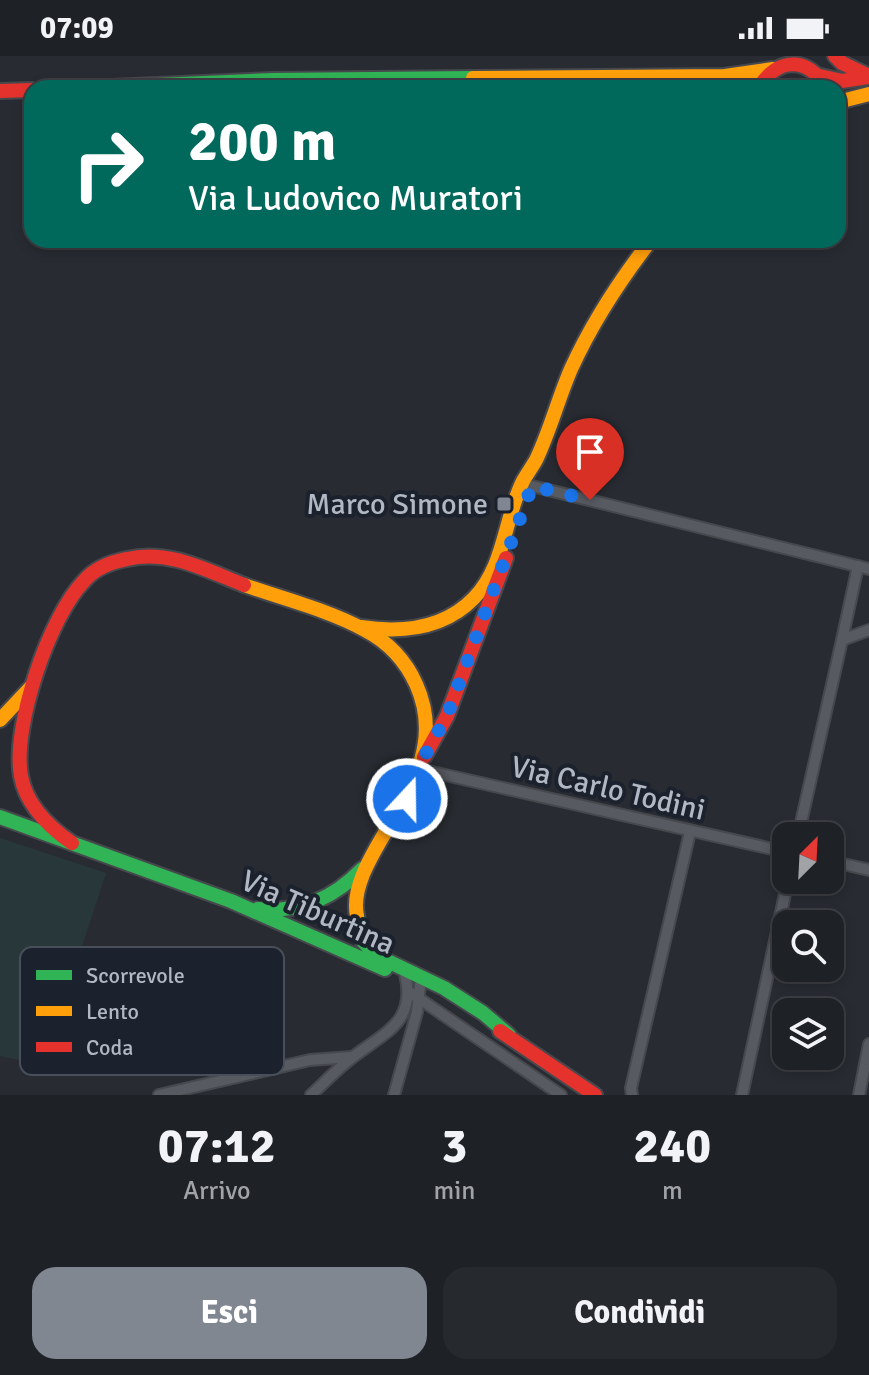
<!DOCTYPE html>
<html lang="it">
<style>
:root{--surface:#1e2126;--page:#26292e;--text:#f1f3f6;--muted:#a1a3a7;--line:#3c3e43;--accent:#818791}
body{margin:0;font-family:Signika,sans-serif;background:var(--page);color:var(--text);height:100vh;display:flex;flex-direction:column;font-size:30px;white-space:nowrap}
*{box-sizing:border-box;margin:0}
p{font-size:26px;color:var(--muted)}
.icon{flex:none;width:44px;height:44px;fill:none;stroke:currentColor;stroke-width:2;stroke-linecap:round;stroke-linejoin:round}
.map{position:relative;height:1039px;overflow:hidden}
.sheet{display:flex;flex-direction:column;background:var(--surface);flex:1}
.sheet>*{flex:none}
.banner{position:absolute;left:24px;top:24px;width:822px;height:168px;border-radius:24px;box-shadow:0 4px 12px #0003,0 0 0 2px var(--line);background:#00695c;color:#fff;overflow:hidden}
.needle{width:52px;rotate:24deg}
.buttons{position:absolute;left:772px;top:766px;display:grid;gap:16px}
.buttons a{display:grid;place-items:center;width:72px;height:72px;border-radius:16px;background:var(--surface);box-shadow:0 4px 12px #0003,0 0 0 2px var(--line);font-size:40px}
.pin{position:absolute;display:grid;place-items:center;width:68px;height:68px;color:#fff;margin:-82px -34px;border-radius:50% 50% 50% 0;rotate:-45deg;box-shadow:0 0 8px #0007}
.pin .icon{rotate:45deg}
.me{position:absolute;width:88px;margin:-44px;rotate:21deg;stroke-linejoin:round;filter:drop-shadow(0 0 6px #0008)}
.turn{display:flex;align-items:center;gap:28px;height:168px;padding:0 32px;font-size:36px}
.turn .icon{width:104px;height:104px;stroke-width:2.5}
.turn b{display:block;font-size:56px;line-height:68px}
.eta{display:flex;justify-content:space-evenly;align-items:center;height:136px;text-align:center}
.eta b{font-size:48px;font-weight:800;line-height:56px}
.primary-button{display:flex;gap:16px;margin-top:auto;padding:16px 32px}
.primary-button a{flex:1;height:92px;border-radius:24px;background:var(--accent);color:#fff;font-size:32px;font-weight:800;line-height:92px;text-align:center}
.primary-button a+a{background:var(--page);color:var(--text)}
.status{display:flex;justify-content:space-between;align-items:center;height:56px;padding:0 40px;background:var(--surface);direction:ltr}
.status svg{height:22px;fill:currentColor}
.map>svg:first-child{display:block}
.green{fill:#28383a}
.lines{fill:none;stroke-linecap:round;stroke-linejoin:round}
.street-casing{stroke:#46484d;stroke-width:14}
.fast-casing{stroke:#46484d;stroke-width:18}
.slow-casing{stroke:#46484d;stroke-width:18}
.jam-casing{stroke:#46484d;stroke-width:18}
.street{stroke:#575a61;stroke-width:10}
.fast{stroke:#30b455;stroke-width:14}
.slow{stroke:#ff9f0a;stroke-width:14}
.jam{stroke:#e5322d;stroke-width:14}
.route{stroke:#1a73e8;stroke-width:14;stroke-dasharray:0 25.2}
.poi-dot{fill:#818791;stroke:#1c222d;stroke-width:3}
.labels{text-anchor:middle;stroke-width:8;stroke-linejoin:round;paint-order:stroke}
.poi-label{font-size:30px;fill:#b1b8c4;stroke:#1c222d;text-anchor:end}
.street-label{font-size:30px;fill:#b1b8c4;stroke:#1c222d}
.key{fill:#1c222d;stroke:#494f5a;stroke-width:2}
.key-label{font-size:22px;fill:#b1b8c4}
</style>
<div class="status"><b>07:09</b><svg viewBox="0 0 49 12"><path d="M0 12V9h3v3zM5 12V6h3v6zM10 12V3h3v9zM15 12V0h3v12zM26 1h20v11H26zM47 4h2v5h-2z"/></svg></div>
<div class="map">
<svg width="869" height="1039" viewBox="0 0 869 1039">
<rect width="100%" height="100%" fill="#282c32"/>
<path class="green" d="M0 782 106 817 43 1009 0 1000Z"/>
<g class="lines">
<defs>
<g id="street">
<path d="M532 430 869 513"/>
<path d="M842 584 858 510"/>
<path d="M419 713 786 796"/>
<path d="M798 780 842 584 869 574"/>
<path d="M830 805 869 814"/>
<path d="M408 935 561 1039"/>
<path d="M159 1039 310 1004 352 1001"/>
<path d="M311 1039C325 1026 338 1012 353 1001 384 977 417 966 405 918"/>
<path d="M394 1039 417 956 420 929"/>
<path d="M632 1039 631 1032 690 776"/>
<path d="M742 1039 788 824"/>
<path d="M859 1039 869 988"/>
</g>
<g id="fast">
<path d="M725 20 747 32"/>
<path d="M88 32 273 24 473 22"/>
<path d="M0 761 231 845 385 913"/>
<path d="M258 853C300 857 333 843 362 813"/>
<path d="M357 860 362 884 375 899 444 932 483 957 509 979"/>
</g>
<g id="slow">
<path d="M473 22 725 20 773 13"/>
<path d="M838 46 869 38"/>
<path d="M244 529C284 543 328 554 365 574 411 598 437 652 421 704 414 729 400 752 386 775 372 799 351 832 357 860"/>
<path d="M361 571C401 577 444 573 474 542 505 510 504 463 523 425 527 418 532 411 536 404 550 375 558 343 571 313 592 267 620 224 651 184"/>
<path d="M0 664 31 631"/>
</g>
<g id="jam">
<path d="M835 0 842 7 869 20"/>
<path d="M820 20 842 25 869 21"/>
<path d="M759 32C777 1 808 0 826 32"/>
<path d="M0 35 32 34"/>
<path d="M424 701 447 660 506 502"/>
<path d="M72 787C49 771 26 749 21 720 12 671 49 561 84 525 94 513 111 506 127 503 168 493 206 514 244 529"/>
<path d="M500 975 595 1039"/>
</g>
</defs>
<use href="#street" class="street-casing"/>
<use href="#fast" class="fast-casing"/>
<use href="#slow" class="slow-casing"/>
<use href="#jam" class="jam-casing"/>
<use href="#street" class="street"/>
<use href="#fast" class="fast"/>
<use href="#slow" class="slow"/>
<use href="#jam" class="jam"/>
</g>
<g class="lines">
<path class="route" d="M407 743 424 701 447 660 532 430 590 444"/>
</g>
<rect class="poi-dot" x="496" y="440" width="16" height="16" rx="4"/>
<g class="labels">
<g class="poi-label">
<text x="488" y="458">Marco Simone</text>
</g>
<g class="street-label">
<text transform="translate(608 732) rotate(13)" y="10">Via Carlo Todini</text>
<text transform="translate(318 856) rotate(24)" y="10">Via Tiburtina</text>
</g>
</g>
<rect x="20" y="891" width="264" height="128" rx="12" class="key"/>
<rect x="36" y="914" width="36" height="10" fill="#30b455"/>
<rect x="36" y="950" width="36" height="10" fill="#ff9f0a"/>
<rect x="36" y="986" width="36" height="10" fill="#e5322d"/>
<g class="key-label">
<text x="86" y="927">Scorrevole</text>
<text x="86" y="963">Lento</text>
<text x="86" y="999">Coda</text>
</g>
</svg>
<div class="buttons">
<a><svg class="needle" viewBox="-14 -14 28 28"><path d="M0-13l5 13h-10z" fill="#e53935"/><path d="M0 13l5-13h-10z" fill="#a1a3a7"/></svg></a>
<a><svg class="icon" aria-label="search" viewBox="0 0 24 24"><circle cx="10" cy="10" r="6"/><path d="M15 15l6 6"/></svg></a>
<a><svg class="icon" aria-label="layers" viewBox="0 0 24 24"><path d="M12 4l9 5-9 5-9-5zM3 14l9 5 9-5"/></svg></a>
</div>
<div class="pin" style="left:590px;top:444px;background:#d93025"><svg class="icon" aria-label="arrive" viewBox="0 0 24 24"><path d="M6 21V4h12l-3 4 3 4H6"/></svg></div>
<svg class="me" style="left:407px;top:743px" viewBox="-20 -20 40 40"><circle r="17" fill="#1a73e8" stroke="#fff" stroke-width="3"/><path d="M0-11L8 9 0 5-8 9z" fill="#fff"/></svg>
<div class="banner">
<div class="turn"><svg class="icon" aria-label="right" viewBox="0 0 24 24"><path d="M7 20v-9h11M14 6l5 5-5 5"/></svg><div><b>200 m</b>Via Ludovico Muratori</div></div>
</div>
</div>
<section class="sheet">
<div class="eta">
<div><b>07:12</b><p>Arrivo</p></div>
<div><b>3</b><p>min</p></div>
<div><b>240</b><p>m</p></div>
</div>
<div class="primary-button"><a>Esci</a><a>Condividi</a></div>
</section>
